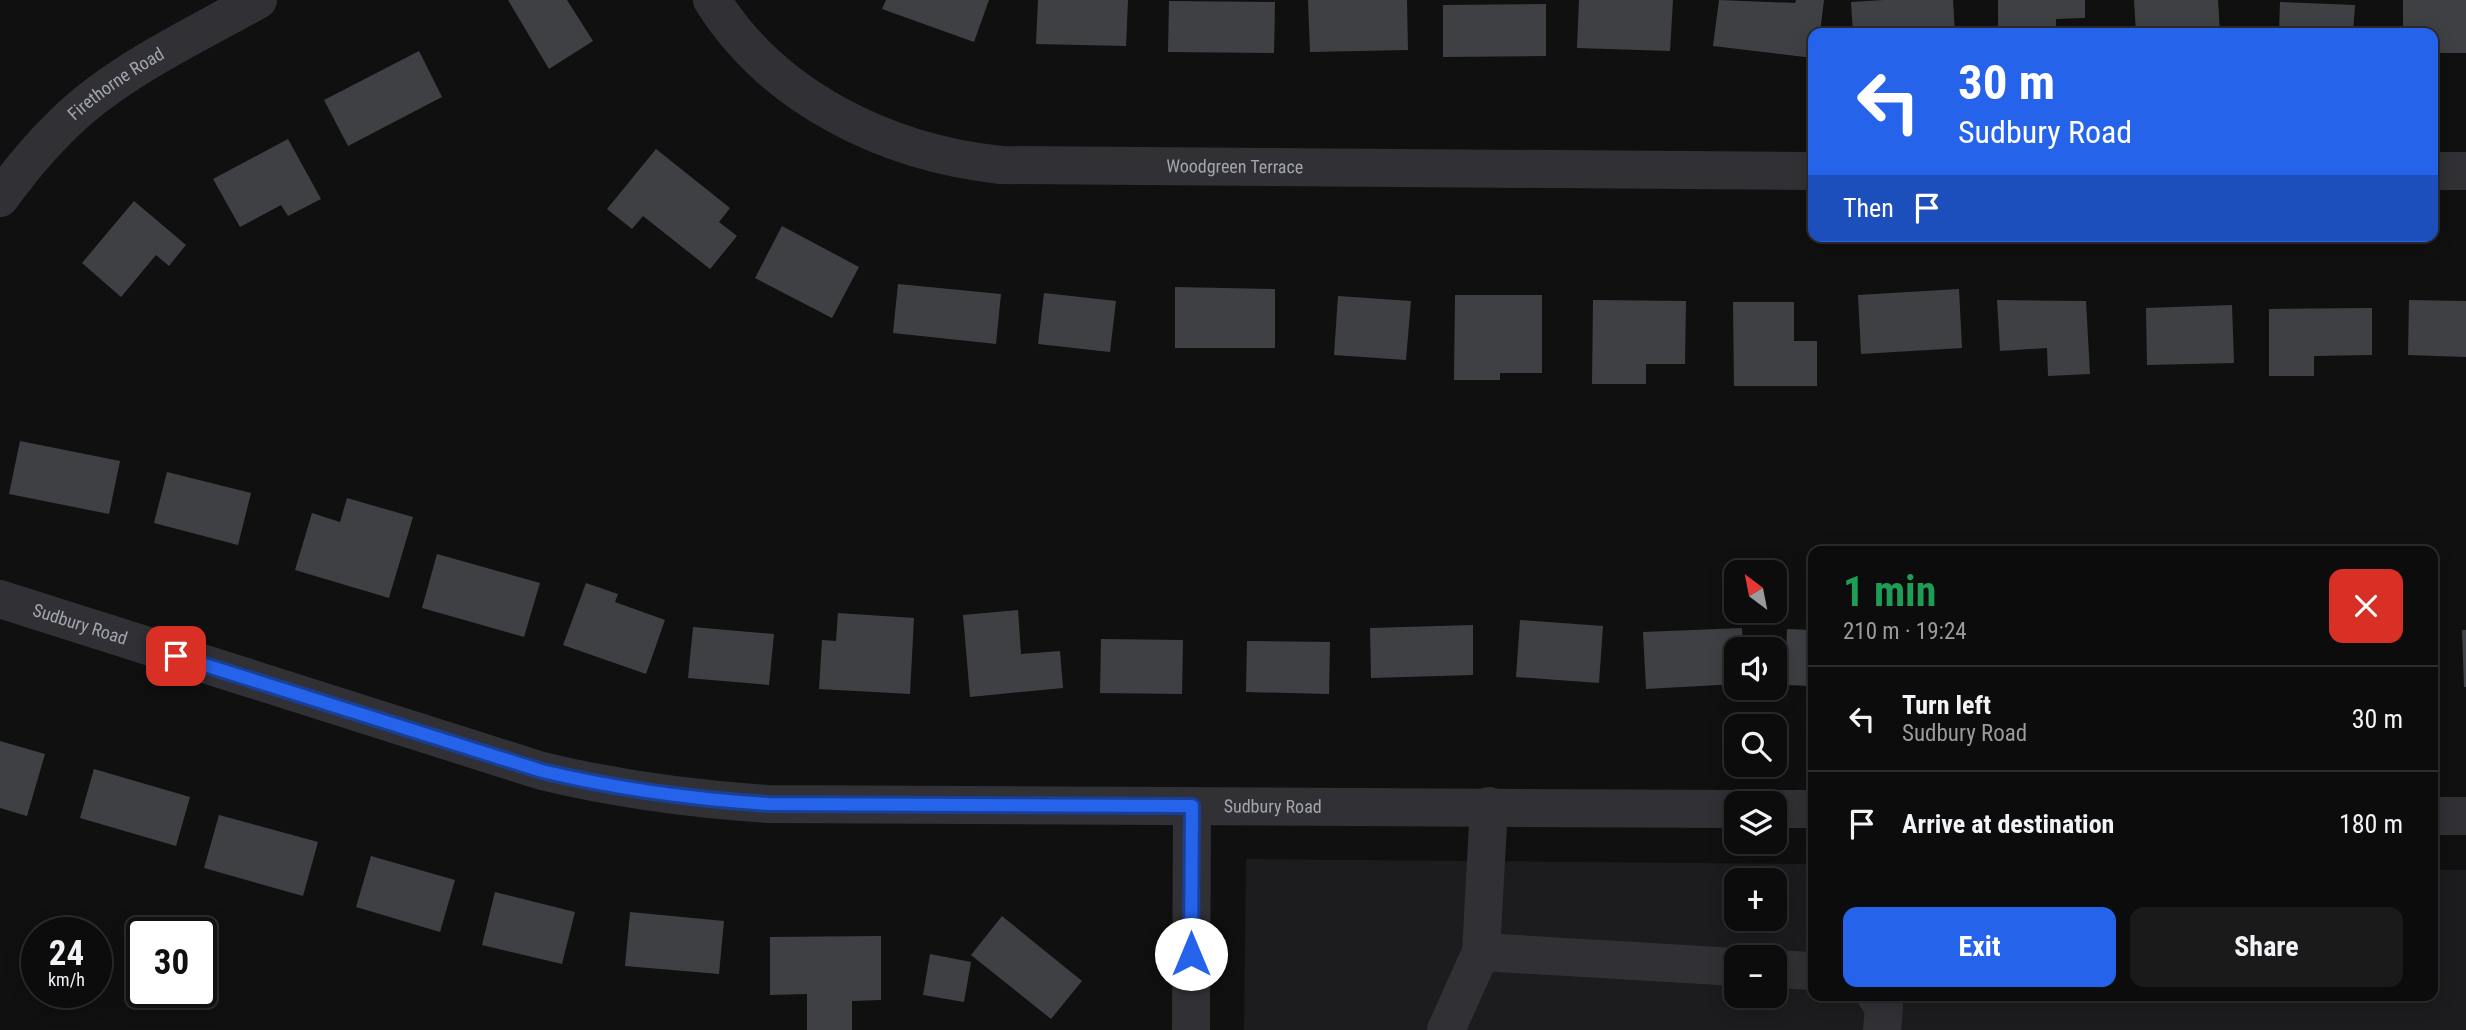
<!DOCTYPE html>
<meta charset="utf-8">
<style>
:root{--surface:#0c0c0d;--page:#1a1a1b;--text:#f1f3f6;--muted:#9a9b9d;--line:#2c2c2e;--accent:#2563eb}
body{margin:0;font-family:"Roboto Condensed",sans-serif;background:var(--page);color:var(--text);height:100vh;display:flex;flex-direction:column;font-size:26px;white-space:nowrap}
*{box-sizing:border-box;margin:0}
p{font-size:23px;color:var(--muted)}
.icon{flex:none;width:38px;height:38px;fill:none;stroke:currentColor;stroke-width:2;stroke-linecap:round;stroke-linejoin:round}
.map{position:relative;flex:1;overflow:hidden}
.side{position:absolute;left:1808px;top:546px;width:630px;height:455px;display:flex;flex-direction:column;background:var(--surface);border-radius:14px;box-shadow:0 4px 18px #0003,0 0 0 2px var(--line)}
.side>*{flex:none}
.top-card{position:absolute;left:1808px;top:28px;width:630px;height:214px;border-radius:14px;box-shadow:0 4px 18px #0003,0 0 0 2px var(--line);background:#2563eb;color:#fff;overflow:hidden}
.needle{width:46px;rotate:328deg}
.tools{position:absolute;left:1724px;top:560px;display:grid;gap:14px}
.tools a{display:grid;place-items:center;width:63px;height:63px;border-radius:14px;background:var(--surface);box-shadow:0 4px 18px #0003,0 0 0 2px var(--line);font-size:35px}
.speed{position:absolute;left:21px;top:917px;display:flex;gap:14px;font-size:35px;font-weight:700;text-align:center}
.speed>*{display:grid;place-content:center;width:91px;height:91px;border-radius:50%;background:var(--surface);box-shadow:0 4px 18px #0003,0 0 0 2px var(--line);line-height:1}
.speed small{font-size:18px;font-weight:400}
.speed .limit{border:4px solid #111;border-radius:10px;background:#fff;color:#111}
.pin{position:absolute;display:grid;place-items:center;width:60px;height:60px;color:#fff;margin:-30px;border-radius:14px;box-shadow:0 4px 10px #0006}
.me{position:absolute;width:77px;margin:-38px;rotate:0deg;stroke-linejoin:round;filter:drop-shadow(0 0 5px #0008)}
.turn{display:flex;align-items:center;gap:24px;height:147px;padding:0 35px;font-size:32px}
.turn .icon{width:91px;height:91px;stroke-width:2.5}
.turn b{display:block;font-size:49px;line-height:60px}
.then{display:flex;align-items:center;height:66px;padding:0 35px;background:#0003;gap:14px;font-size:26px}
.round{display:grid;place-items:center;flex:none;width:74px;height:74px;border-radius:14px;background:var(--page)}
.summary{display:flex;align-items:center;justify-content:space-between;height:119px;padding:0 35px}
h1{font-size:42px;font-weight:700;line-height:52px;color:#1e9e55}
.action{display:flex;gap:14px;margin-top:auto;padding:14px 35px}
.action a{flex:1;height:80px;border-radius:14px;background:var(--accent);color:#fff;font-size:28px;font-weight:700;line-height:80px;text-align:center}
.action a+a{background:var(--page);color:var(--text)}
ul{padding:0;list-style:none}
li{display:flex;align-items:center;gap:21px;height:105px;padding:0 35px;border-top:2px solid var(--line)}
li div{flex:1}
li b{display:block;font-size:26px}
li em{font-style:normal}
.map>svg:first-child{display:block}
.built{fill:#1c1c1e;fill-rule:evenodd}
.building{fill:#3f4044}
.lines{fill:none;stroke-linecap:round;stroke-linejoin:round}
.minor{stroke:#313135;stroke-width:38}
.route-casing{stroke:#184099;stroke-width:18}
.route{stroke:#2563eb;stroke-width:12}
.labels{text-anchor:middle;stroke-width:7;stroke-linejoin:round;paint-order:stroke}
.street-label{font-size:18px;fill:#a2a5b0;stroke:#0b0b0c}
</style>
<div class="map">
<svg width="2466" height="1030" viewBox="0 0 2466 1030">
<rect width="100%" height="100%" fill="#101011"/>
<path class="built" d="M1246 859 1813 864V996H2432L2433 870H2466V1030H1244ZM1736 880H1774V919H1736ZM1736 957H1774V996H1736Z"/>
<g class="building">
<path d="M508 0H567L593 41 549 69Z"/>
<path d="M886 0H989L974 42 882 9Z"/>
<path d="M1038 0H1128L1126 46 1036 44Z"/>
<path d="M1308 0H1407L1408 50 1310 52Z"/>
<path d="M1579 0H1673L1670 51 1577 48Z"/>
<path d="M1719 0 1795 3 1796 0H1824L1820 33H1813V58L1713 46Z"/>
<path d="M1884 0H1953L1955 33H1853L1851 2Z"/>
<path d="M1998 0H2085V18L2056 19V33H1998Z"/>
<path d="M2134 0H2218L2220 33H2136Z"/>
<path d="M2403 0H2466V53H2432V33H2403Z"/>
<path d="M1169 1 1275 2 1274 53 1168 52Z"/>
<path d="M2280 2 2355 5 2353 33H2279Z"/>
<path d="M1546 4V56L1443 57V5Z"/>
<path d="M419 51 442 97 348 146 324 100Z"/>
<path d="M288 139 321 199 288 216 281 205 240 227 213 179Z"/>
<path d="M656 149 730 208 719 222 737 236 710 269 643 216 632 229 607 209Z"/>
<path d="M134 201 186 245 169 266 156 255 121 297 82 263Z"/>
<path d="M782 226 859 267 832 318 755 278Z"/>
<path d="M898 284 1001 294 996 344 893 333Z"/>
<path d="M1175 287 1275 289V348H1175Z"/>
<path d="M1959 289 1962 348 1861 354 1858 295Z"/>
<path d="M1044 293 1116 301 1110 352 1038 344Z"/>
<path d="M1455 295H1542V373H1500V380H1454Z"/>
<path d="M1338 296 1411 301 1406 360 1334 355Z"/>
<path d="M1593 300 1686 301 1685 364H1646V384H1592Z"/>
<path d="M1997 300 2086 301 2090 374 2048 376 2047 348 2000 351Z"/>
<path d="M2409 300 2466 301V357L2408 355Z"/>
<path d="M1733 302H1794V341H1817V386H1734Z"/>
<path d="M2232 305 2234 363 2147 365 2146 308Z"/>
<path d="M2372 308V355L2314 356V376H2269V309Z"/>
<path d="M20 441 120 461 109 514 9 494Z"/>
<path d="M167 472 251 493 238 545 154 523Z"/>
<path d="M347 498 413 517 389 598 295 570 312 513 340 522Z"/>
<path d="M437 554 540 583 524 637 422 608Z"/>
<path d="M586 583 618 594 615 602 665 620 646 674 563 645Z"/>
<path d="M1018 610 1021 654 1060 651 1063 688 970 697 963 615Z"/>
<path d="M838 613 914 618 910 694 819 689 822 640 836 641Z"/>
<path d="M1520 620 1603 626 1599 683 1516 677Z"/>
<path d="M1473 625V675L1371 678 1370 628Z"/>
<path d="M693 627 774 634 769 685 688 678Z"/>
<path d="M1742 628 1743 649H1736V684L1646 689 1643 632Z"/>
<path d="M1787 629 1813 630V686L1785 685Z"/>
<path d="M2462 630H2466V687H2464Z"/>
<path d="M1101 639 1183 640 1182 694 1100 693Z"/>
<path d="M1247 641 1330 642 1329 694 1246 692Z"/>
<path d="M0 741 45 754 27 816 0 808Z"/>
<path d="M94 769 190 797 176 846 80 818Z"/>
<path d="M219 815 318 842 303 896 204 868Z"/>
<path d="M371 856 455 880 440 932 356 907Z"/>
<path d="M495 892 575 912 562 964 482 945Z"/>
<path d="M630 912 724 921 719 974 625 966Z"/>
<path d="M1002 916 1082 981 1051 1019 971 955Z"/>
<path d="M881 936V1000L852 1001V1030H807V994L770 995V937Z"/>
<path d="M930 954 971 962 964 1002 923 995Z"/>
</g>
<g class="lines">
<g class="minor">
<path id="s1" d="M712 0C774 99 888 153 1001 165L1813 171"/>
<path d="M2432 171H2466"/>
<path id="s2" d="M0 198C24 165 51 133 83 106 135 63 199 33 258 0"/>
<path id="s3" d="M0 599 542 771C617 789 692 799 768 804L1736 809"/>
<path d="M1774 809H1813"/>
<path d="M2432 816H2466"/>
<path d="M1481 952 1736 967"/>
<path d="M1774 969 1813 971"/>
<path d="M1876 996 1884 1007 1882 1030"/>
<path d="M1191 1030 1192 806"/>
<path d="M1446 1030 1481 952 1489 806"/>
</g>
</g>
<g class="lines">
<defs>
<path id="route" d="M176 656 542 771C617 789 692 799 768 804L1192 806 1191 954"/>
</defs>
<use href="#route" class="route-casing"/>
<use href="#route" class="route"/>
</g>
<g class="labels">
<g class="street-label">
<text dy="6" stroke="none"><textPath href="#s2" startOffset="164">Firethorne Road</textPath></text>
<text dy="6" stroke="none"><textPath href="#s1" startOffset="578">Woodgreen Terrace</textPath></text>
<text dy="6" stroke="none"><textPath href="#s3" startOffset="84">Sudbury Road</textPath></text>
<text dy="6" stroke="none"><textPath href="#s3" startOffset="1302">Sudbury Road</textPath></text>
</g>
</g>
</svg>
<div class="tools">
<a><svg class="needle" viewBox="-14 -14 28 28"><path d="M0-13l5 13h-10z" fill="#e53935"/><path d="M0 13l5-13h-10z" fill="#9a9b9d"/></svg></a>
<a><svg class="icon" aria-label="sound" viewBox="0 0 24 24"><path d="M4 9h4l5-4v14l-5-4H4zM17 9q2 3 0 6"/></svg></a>
<a><svg class="icon" aria-label="search" viewBox="0 0 24 24"><circle cx="10" cy="10" r="6"/><path d="M15 15l6 6"/></svg></a>
<a><svg class="icon" aria-label="layers" viewBox="0 0 24 24"><path d="M12 4l9 5-9 5-9-5zM3 14l9 5 9-5"/></svg></a>
<a>+</a>
<a>−</a>
</div>
<div class="speed"><div>24<small>km/h</small></div><div class="limit">30</div></div>
<div class="pin" style="left:176px;top:656px;background:#d93025"><svg class="icon" aria-label="arrive" viewBox="0 0 24 24"><path d="M6 21V4h12l-3 4 3 4H6"/></svg></div>
<svg class="me" style="left:1191px;top:954px" viewBox="-20 -20 40 40"><circle r="19" fill="#fff"/><path d="M0-13L10 11 0 6-10 11z" fill="#2563eb"/></svg>
<div class="top-card">
<div class="turn"><svg class="icon" aria-label="left" viewBox="0 0 24 24"><path d="M17 20v-9H6M10 6l-5 5 5 5"/></svg><div><b>30 m</b>Sudbury Road</div></div>
<div class="then">Then<svg class="icon" aria-label="arrive" viewBox="0 0 24 24"><path d="M6 21V4h12l-3 4 3 4H6"/></svg></div>
</div>
<section class="side">
<div class="summary"><div><h1>1 min</h1><p>210 m · 19:24</p></div><a class="round" style="background:#d93025;color:#fff"><svg class="icon" aria-label="close" viewBox="0 0 24 24"><path d="M6 6l12 12M18 6L6 18"/></svg></a></div>
<ul>
<li><svg class="icon" aria-label="left" viewBox="0 0 24 24"><path d="M17 20v-9H6M10 6l-5 5 5 5"/></svg><div><b>Turn left</b><p>Sudbury Road</p></div><em>30 m</em></li>
<li><svg class="icon" aria-label="arrive" viewBox="0 0 24 24"><path d="M6 21V4h12l-3 4 3 4H6"/></svg><div><b>Arrive at destination</b></div><em>180 m</em></li>
</ul>
<div class="action"><a>Exit</a><a>Share</a></div>
</section>
</div>
